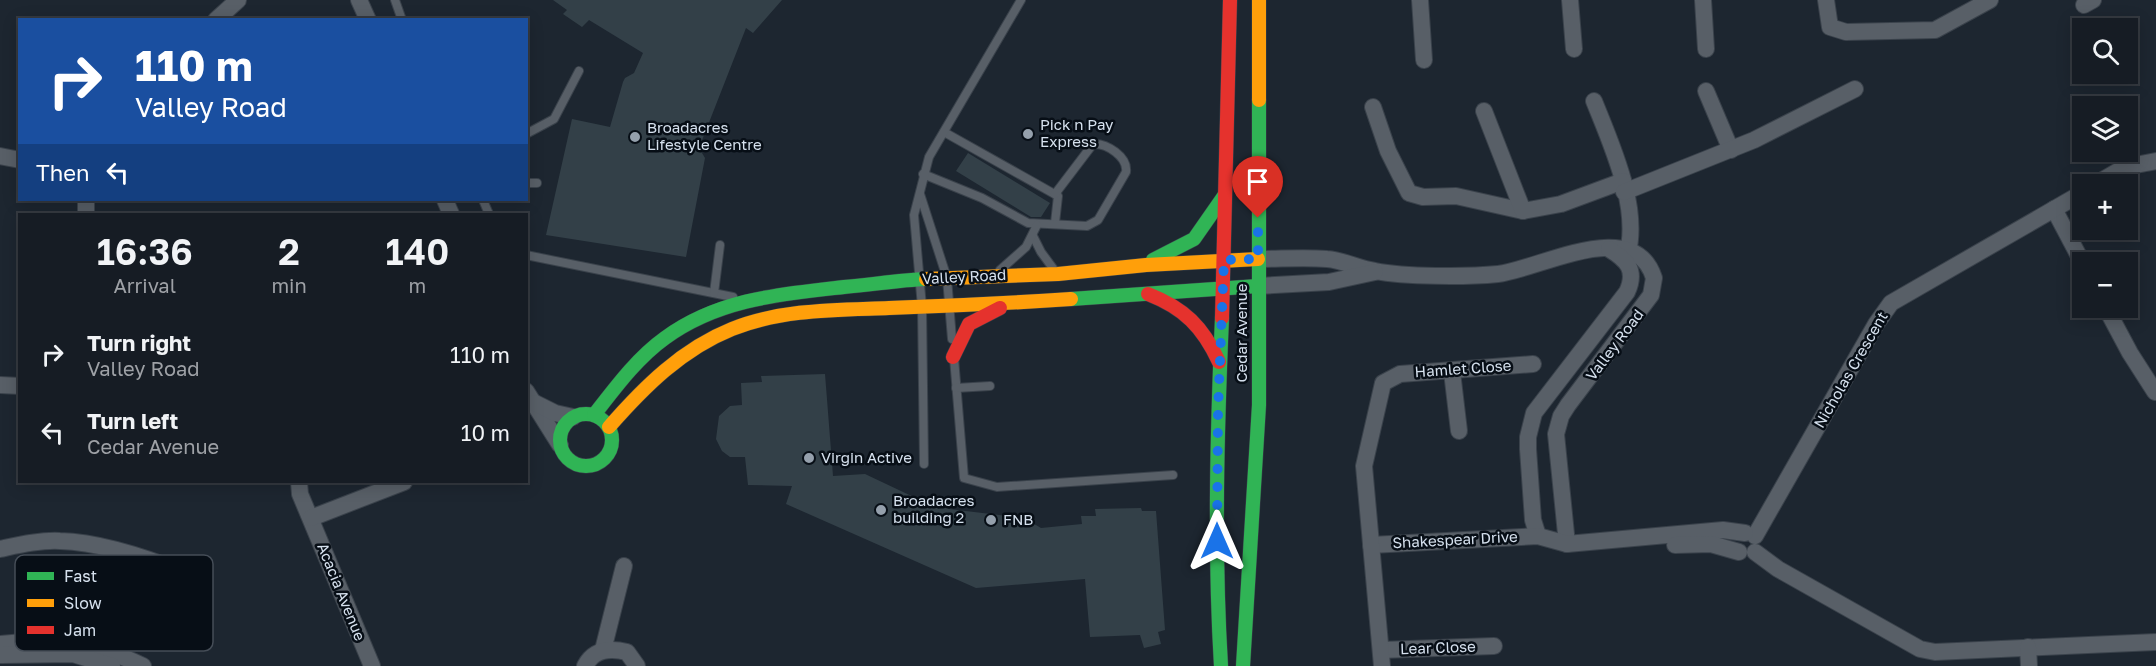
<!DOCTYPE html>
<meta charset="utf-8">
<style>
:root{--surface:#161c24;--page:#232931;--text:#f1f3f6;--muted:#9ea1a6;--line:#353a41}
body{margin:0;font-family:"Golos Text",sans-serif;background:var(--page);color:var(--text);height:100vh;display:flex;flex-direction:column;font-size:22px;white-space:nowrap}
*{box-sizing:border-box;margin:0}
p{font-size:20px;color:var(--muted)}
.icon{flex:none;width:33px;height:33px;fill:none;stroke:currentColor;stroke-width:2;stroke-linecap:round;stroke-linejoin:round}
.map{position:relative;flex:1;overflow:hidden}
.sheet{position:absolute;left:18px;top:213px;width:510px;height:270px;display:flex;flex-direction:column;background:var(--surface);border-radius:0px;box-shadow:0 3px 15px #0003,0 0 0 2px var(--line)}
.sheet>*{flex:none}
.top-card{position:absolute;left:18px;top:18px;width:510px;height:183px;border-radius:0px;box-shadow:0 3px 15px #0003,0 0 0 2px var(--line);background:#1a4fa0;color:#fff;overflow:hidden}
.buttons{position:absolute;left:2072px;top:18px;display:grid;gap:12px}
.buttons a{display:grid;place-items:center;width:66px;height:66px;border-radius:0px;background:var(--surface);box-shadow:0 3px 15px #0003,0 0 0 2px var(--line);font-size:30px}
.pin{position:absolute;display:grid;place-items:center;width:51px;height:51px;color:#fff;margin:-62px -26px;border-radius:50% 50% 50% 0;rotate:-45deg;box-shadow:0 0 6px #0007}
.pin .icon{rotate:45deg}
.me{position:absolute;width:66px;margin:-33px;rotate:0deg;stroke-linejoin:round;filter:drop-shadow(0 0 4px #0008)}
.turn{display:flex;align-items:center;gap:21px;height:126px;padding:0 18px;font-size:27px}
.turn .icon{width:78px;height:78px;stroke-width:2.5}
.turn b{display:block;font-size:42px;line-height:51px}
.then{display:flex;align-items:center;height:57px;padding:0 18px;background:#0003;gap:12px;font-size:22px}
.eta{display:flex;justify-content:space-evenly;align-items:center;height:102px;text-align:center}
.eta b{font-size:36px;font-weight:600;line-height:42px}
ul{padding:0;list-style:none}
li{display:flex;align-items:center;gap:18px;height:78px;padding:0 18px}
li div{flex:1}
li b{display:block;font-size:22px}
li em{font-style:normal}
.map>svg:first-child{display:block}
.building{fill:#334048}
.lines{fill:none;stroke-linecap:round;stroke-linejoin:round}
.lane-casing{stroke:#3a424b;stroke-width:10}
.street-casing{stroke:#3a424b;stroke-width:18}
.fast-casing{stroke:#3a424b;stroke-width:15}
.slow-casing{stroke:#3a424b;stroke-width:15}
.jam-casing{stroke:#3a424b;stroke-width:15}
.lane{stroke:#585f67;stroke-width:8}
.street{stroke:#585f67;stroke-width:16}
.fast{stroke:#30b455;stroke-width:14}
.slow{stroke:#ff9f0a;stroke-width:14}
.jam{stroke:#e5322d;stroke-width:14}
.route{stroke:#1a73e8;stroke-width:10;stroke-dasharray:0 18}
.poi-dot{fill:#95a0ac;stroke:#070e16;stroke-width:2}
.labels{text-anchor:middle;stroke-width:5;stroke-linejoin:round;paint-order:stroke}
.poi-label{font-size:15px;fill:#d6e1ee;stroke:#070e16;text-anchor:start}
.street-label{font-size:15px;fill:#d6e1ee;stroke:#070e16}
.key{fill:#070e16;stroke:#454d57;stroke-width:1.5}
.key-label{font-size:16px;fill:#d6e1ee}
</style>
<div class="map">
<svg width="2156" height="666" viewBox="0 0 2156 666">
<rect width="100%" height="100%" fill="#1d2630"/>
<g class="building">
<path d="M553 0H782L753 33 746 28 699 148 705 158 686 257 546 235 572 119 610 127 623 82 625 78 634 73 643 53 589 20 582 27 563 14 567 10Z"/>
<path d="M968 153 1050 203 1041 217H1031L956 171Z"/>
<path d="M825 374 833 476 865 474 939 509 941 505 949 509 1024 518 1041 528 1082 524 1081 516H1096L1095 509 1141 508 1142 511H1156L1165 630 1158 632 1161 644 1144 648 1140 635 1090 637 1085 579 976 588 786 504 792 486 748 485 745 457H730L722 451 716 439 719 416 730 406 742 405 741 383 762 382 761 376Z"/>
</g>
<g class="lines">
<defs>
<g id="lane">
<path d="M395 0 402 20"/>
<path d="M944 132 1058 196 1055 223"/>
<path d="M526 134 554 119 579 71"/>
<path d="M923 174 982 198 1028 223 1087 226 1098 220 1126 172C1128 157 1107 143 1093 144L1055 194"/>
<path d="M526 183H537"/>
<path d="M920 194 947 278 952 339"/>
<path d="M483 200 489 214"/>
<path d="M1033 236 1041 252 1055 271"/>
<path d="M526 255 733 297"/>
<path d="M1000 270 1026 247 1037 225"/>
<path d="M714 293 720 245"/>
<path d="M954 358 964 478 997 487 1173 475"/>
<path d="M956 388 990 386"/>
<path d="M924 464 922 307 914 215 929 157 1021 0"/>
</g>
<g id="street">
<path d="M359 0 368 20"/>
<path d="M1420 0 1424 60"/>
<path d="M1570 0 1574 49"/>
<path d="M1703 0 1706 49"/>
<path d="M1826 0 1830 27 1846 32 1935 30 1990 0"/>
<path d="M2084 5 2093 0"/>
<path d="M216 20 238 0"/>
<path d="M1706 91 1731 150"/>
<path d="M1594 101C1612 146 1642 211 1626 259"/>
<path d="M1373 107 1388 151 1409 193 1423 197 1456 196 1523 211"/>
<path d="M1484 111 1523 211 1561 204 1623 181"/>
<path d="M0 156 20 160"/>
<path d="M2096 184 2125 167 2156 161"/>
<path d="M1624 192 1754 140 1855 89"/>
<path d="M86 200V214"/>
<path d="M445 200 451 214"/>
<path d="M2054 209 2082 262"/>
<path d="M1258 259C1281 259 1304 257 1327 259 1343 260 1359 269 1375 271 1405 277 1467 277 1498 274 1540 269 1634 215 1654 278L1651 295 1568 405 1561 416 1556 434 1567 544"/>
<path d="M1258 286 1329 282 1375 272"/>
<path d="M2106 308 2130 353 2155 392"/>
<path d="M1452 372 1459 431"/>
<path d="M0 385 20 386"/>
<path d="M526 391 560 445"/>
<path d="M535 403 555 413 573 417"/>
<path d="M299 482 300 494 372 666"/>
<path d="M311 518 404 482"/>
<path d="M1538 536 1533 520 1528 449V437L1534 413 1627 292C1637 270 1627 260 1609 249"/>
<path d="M1755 536 1876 324 1891 303 2082 193"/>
<path d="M1371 545 1538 536 1567 544 1723 530 1745 533"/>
<path d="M1675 545 1711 544 1739 552"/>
<path d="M0 549C19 545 40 540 60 541 101 542 150 559 187 574"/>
<path d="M1755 552 1778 569 1920 649 1935 652 2156 642"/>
<path d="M0 644C56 638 92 641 143 666"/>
<path d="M2028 647 2029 666"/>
<path d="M603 650 624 566"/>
<path d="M1381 650 1494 646"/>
<path d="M1 655 73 654 112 666"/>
<path d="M585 666C594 649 610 648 627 652L637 666"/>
<path d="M1382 666 1364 466 1383 383 1400 374 1533 364"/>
</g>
<g id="fast">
<path d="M1153 260 1194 239 1224 196"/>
<path d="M1071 299 1258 286"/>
<circle cx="586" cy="440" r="26"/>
<path d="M594 415C615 388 637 358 665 338 718 299 781 294 844 287 871 285 898 280 926 279"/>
<path d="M1221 666C1214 550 1217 434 1222 318"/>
<path d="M1243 666 1259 405V100"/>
</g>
<g id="slow">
<path d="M1259 0V100"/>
<path d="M926 279 1058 274 1146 265 1258 259"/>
<path d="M609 427C644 387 682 349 732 329 782 309 837 310 889 308 950 306 1011 303 1071 299"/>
</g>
<g id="jam">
<path d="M1148 294C1184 308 1203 327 1219 362"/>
<path d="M1222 318 1230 0"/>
<path d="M953 357 969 324 1000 308"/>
</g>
</defs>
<use href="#lane" class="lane-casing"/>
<use href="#street" class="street-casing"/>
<use href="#fast" class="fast-casing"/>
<use href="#slow" class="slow-casing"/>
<use href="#jam" class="jam-casing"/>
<use href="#lane" class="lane"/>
<use href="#street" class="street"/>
<use href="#fast" class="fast"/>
<use href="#slow" class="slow"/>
<use href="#jam" class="jam"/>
</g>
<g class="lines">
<path class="route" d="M1217 541 1218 411 1224 260 1258 259V218"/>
</g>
<g class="poi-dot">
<circle cx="1028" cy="134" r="6"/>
<circle cx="635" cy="137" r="6"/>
<circle cx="809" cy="458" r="6"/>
<circle cx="881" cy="510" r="6"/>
<circle cx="991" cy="520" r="6"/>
</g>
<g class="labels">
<g class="poi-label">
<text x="1040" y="130">Pick n Pay<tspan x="1040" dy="17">Express</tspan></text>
<text x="647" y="133">Broadacres<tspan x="647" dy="17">Lifestyle Centre</tspan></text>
<text x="821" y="463">Virgin Active</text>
<text x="893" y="506">Broadacres<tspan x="893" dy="17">building 2</tspan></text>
<text x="1003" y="525">FNB</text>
</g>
<g class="street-label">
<text transform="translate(964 277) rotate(-3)" y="5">Valley Road</text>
<text transform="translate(1242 333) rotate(-90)" y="5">Cedar Avenue</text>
<text transform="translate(1615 345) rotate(-53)" y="5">Valley Road</text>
<text transform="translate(1463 369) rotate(-4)" y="5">Hamlet Close</text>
<text transform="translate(1851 370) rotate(-60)" y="5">Nicholas Crescent</text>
<text transform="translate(1455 540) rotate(-3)" y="5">Shakespear Drive</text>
<text transform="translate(341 592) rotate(68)" y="5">Acacia Avenue</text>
<text transform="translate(1438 648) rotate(-2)" y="5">Lear Close</text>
</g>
</g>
<rect x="15" y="555" width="198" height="96" rx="9" class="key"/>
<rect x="27" y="572" width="27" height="8" fill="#30b455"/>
<rect x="27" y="599" width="27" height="8" fill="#ff9f0a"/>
<rect x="27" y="626" width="27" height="8" fill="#e5322d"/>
<g class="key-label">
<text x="64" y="582">Fast</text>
<text x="64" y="609">Slow</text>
<text x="64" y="636">Jam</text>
</g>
</svg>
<div class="buttons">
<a><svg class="icon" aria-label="search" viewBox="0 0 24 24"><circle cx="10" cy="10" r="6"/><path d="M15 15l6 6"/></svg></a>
<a><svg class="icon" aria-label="layers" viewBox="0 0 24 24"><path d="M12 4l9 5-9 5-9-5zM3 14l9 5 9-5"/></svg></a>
<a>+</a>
<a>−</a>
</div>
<div class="pin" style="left:1258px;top:218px;background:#d93025"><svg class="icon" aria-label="arrive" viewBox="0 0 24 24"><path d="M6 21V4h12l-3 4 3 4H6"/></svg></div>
<svg class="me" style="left:1217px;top:541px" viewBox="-20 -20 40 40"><path d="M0-17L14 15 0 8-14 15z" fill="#1a73e8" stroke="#fff" stroke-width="4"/></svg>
<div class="top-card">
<div class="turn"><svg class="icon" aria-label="right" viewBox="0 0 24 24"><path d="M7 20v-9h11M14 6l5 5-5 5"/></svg><div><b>110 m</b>Valley Road</div></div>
<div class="then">Then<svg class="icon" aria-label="left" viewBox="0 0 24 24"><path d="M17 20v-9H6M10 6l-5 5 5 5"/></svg></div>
</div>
<section class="sheet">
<div class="eta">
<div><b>16:36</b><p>Arrival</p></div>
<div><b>2</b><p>min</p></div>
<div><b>140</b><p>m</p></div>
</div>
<ul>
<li><svg class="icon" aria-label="right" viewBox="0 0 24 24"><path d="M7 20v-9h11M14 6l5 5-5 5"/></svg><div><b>Turn right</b><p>Valley Road</p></div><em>110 m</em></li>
<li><svg class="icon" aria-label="left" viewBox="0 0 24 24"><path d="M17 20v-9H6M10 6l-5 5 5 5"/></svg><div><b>Turn left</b><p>Cedar Avenue</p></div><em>10 m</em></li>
</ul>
</section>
</div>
